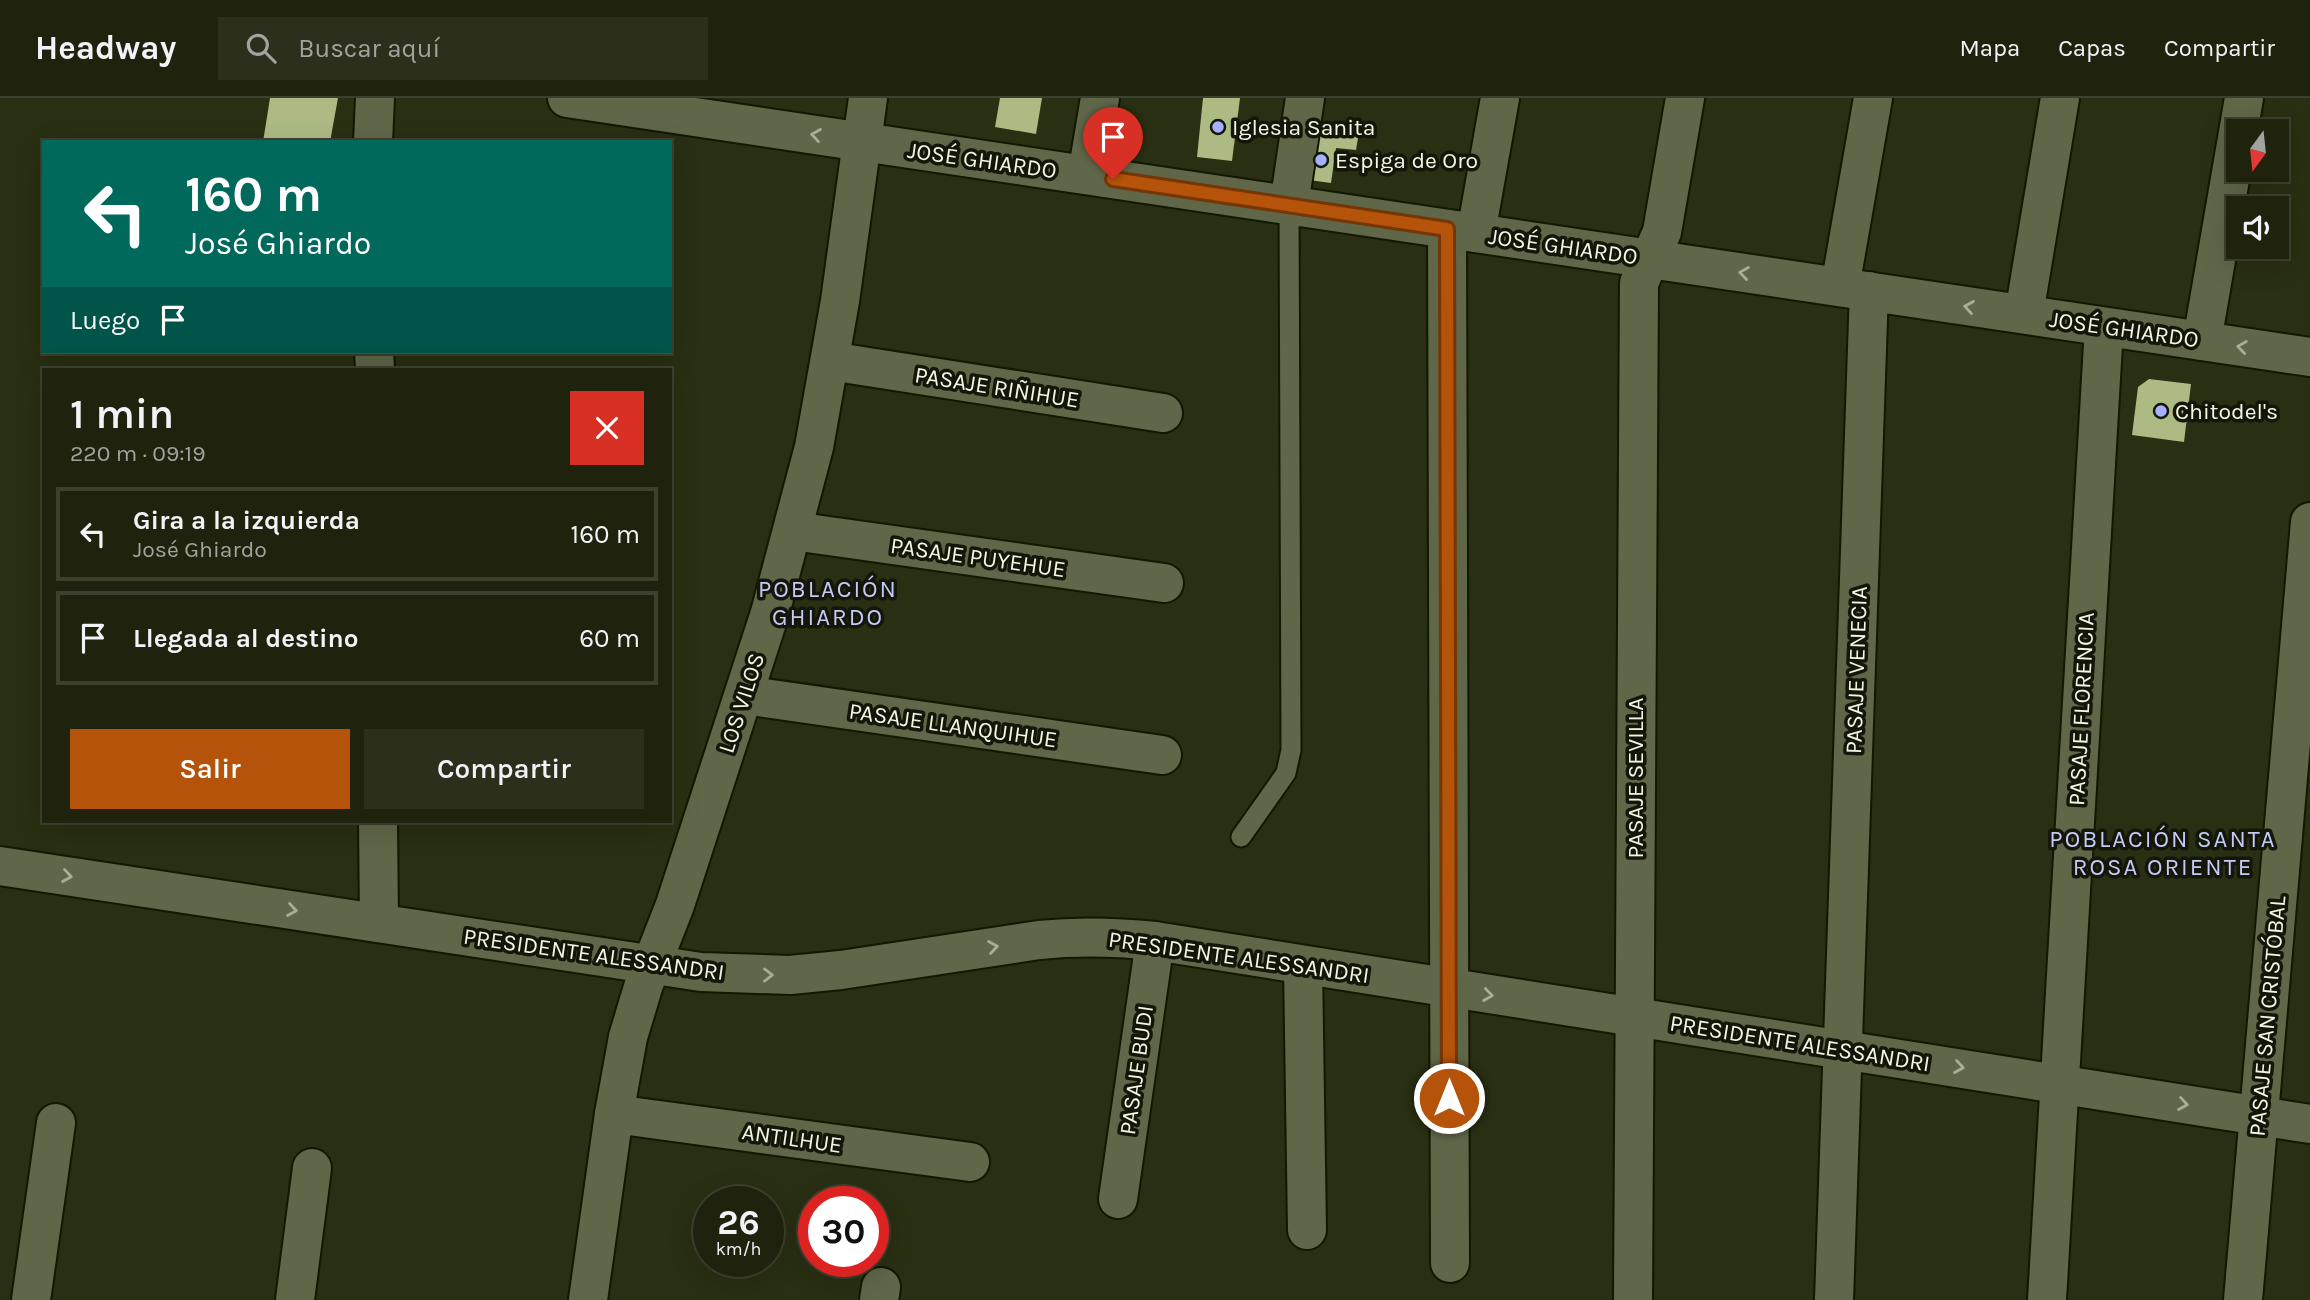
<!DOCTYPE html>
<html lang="es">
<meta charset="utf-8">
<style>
:root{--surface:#1f230e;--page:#2c2f1c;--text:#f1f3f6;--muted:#a1a49e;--line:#3c402e;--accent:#b45309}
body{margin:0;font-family:Karla,sans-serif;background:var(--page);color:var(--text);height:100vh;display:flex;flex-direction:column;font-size:26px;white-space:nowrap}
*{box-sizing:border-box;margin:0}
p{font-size:23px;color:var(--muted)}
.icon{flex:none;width:38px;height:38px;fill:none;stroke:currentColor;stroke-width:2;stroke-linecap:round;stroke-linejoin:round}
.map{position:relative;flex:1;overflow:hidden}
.sheet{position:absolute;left:42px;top:270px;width:630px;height:455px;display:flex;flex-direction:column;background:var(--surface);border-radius:0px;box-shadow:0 7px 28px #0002,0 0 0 2px var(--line)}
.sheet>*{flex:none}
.top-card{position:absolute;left:42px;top:42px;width:630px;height:214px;border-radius:0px;box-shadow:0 7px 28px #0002,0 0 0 2px var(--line);background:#00695c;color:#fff;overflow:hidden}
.needle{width:46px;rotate:195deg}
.fabs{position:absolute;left:2226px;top:21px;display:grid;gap:14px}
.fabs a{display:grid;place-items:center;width:63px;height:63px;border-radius:0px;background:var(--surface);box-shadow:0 7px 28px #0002,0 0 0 2px var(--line);font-size:35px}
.speed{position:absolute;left:693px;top:1088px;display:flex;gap:14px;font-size:35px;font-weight:700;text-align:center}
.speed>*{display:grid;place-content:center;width:91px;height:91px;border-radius:50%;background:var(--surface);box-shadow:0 7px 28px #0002,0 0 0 2px var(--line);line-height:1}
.speed small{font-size:18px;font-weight:400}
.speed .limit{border:10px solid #d22;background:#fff;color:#111}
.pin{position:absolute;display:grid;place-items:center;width:60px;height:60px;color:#fff;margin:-72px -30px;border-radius:50% 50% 50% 0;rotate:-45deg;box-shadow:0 0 7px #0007}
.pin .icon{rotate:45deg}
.me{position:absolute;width:77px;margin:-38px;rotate:0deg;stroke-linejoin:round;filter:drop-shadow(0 0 5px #0008)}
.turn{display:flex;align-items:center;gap:24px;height:147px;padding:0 28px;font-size:32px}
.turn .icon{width:91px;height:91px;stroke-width:2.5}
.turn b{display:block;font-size:49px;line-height:60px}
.then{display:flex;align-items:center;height:66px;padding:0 28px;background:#0003;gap:14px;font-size:26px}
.round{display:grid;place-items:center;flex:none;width:74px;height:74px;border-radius:0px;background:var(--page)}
.summary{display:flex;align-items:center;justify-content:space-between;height:119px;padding:0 28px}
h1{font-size:42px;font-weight:600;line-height:52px}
.button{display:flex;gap:14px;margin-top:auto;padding:14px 28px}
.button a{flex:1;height:80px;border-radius:0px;background:var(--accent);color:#fff;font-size:28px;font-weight:600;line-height:80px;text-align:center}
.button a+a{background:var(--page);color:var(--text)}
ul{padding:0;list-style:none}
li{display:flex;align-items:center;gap:21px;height:94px;margin:0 14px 10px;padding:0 14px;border:4px solid var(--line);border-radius:0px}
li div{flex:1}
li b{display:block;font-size:26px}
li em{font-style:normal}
header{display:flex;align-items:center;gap:42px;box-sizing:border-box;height:98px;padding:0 35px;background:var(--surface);border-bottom:2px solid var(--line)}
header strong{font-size:33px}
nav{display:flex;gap:38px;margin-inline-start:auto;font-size:24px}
.search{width:490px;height:63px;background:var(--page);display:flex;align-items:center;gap:18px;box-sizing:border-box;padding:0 24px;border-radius:0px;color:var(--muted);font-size:26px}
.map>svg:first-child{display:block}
.building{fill:#aeba84}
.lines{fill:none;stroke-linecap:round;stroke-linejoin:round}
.service-casing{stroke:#121700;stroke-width:23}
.minor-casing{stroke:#121700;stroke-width:42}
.service{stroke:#606648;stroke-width:19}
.minor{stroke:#606648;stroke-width:38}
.oneway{stroke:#a9ae96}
.route-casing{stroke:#753606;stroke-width:18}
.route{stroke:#b45309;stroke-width:12}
.poi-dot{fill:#a6b1fc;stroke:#131609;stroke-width:2.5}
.labels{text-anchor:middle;stroke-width:7;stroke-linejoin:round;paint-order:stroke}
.poi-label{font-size:23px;fill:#f2f6e4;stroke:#131609;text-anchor:start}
.street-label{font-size:23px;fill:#f2f6e4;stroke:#131609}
.neighbourhood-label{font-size:24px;letter-spacing:2px;fill:#c3caf5;stroke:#131609}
</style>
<header>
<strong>Headway</strong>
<div class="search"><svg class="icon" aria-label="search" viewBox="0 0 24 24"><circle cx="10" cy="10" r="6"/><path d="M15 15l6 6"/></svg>Buscar aquí</div>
<nav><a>Mapa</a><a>Capas</a><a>Compartir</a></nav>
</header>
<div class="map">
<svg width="2310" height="1202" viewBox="0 0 2310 1202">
<rect width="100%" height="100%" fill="#292f12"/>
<g class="building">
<path d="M270 0H338L330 44H263Z"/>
<path d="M1000 0H1042L1036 36 995 29Z"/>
<path d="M1203 0H1240L1232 63 1197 59Z"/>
<path d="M1317 28 1359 34 1356 52 1336 50 1331 85 1309 82Z"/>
<path d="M2149 281 2191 286 2184 344 2132 337 2138 289Z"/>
</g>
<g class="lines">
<defs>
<path id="service" d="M1241 739 1286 675 1291 652 1289 107"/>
<g id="minor">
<path d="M567 0 2310 259"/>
<path d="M373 44 375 0"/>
<path d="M1087 77 1100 0"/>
<path d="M1289 107 1305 0"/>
<path d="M1447 131 1450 1165"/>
<path d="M1476 135 1500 0"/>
<path d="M1840 189 1873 0"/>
<path d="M2024 216 2060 0"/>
<path d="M2202 243 2244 0"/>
<path d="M374 254 375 271"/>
<path d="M830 263 1163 315"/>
<path d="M793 433 1164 485"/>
<path d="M744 597 1162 657"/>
<path d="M378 723 379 825"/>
<path d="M0 768 701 874 790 877 841 872 1039 842C1078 838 1116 839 1155 843L2310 1026"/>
<path d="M1303 867 1307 1132"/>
<path d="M614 1016 970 1064"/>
<path d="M1118 1101 1155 843"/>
<path d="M31 1202 56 1025"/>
<path d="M295 1202 312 1070"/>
<path d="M588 1202 614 1016 628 939 644 886 675 807 770 515 814 349 840 203 868 0"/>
<path d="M879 1202 881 1189"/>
<path d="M1633 1202 1639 185 1662 134 1685 0"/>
<path d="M1834 1202 1869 193"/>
<path d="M2047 1202 2104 229"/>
<path d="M2243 1202 2310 424"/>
</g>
</defs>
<use href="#service" class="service-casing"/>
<use href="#minor" class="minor-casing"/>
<use href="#service" class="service"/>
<use href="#minor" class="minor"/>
</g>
<defs><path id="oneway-chevron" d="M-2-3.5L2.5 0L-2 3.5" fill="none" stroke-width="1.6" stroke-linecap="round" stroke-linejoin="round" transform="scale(1.75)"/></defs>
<g class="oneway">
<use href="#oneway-chevron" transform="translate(816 37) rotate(-171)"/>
<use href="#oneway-chevron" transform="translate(1744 175) rotate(-172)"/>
<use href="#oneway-chevron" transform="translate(1969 209) rotate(-171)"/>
<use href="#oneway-chevron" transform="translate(2242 249) rotate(-172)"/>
<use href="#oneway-chevron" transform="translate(67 778) rotate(9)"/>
<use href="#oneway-chevron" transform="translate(292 812) rotate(9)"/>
<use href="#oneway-chevron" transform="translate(993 849) rotate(-9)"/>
<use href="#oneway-chevron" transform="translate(768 877)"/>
<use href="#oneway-chevron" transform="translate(1488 897) rotate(8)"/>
<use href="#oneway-chevron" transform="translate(1959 969) rotate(9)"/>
<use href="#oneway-chevron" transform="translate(2183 1006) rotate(9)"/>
</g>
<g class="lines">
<defs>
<path id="route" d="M1113 81 1447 131 1449 1000"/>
</defs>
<use href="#route" class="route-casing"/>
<use href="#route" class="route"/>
</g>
<g class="poi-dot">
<circle cx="1218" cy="29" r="7"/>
<circle cx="1321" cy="62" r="7"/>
<circle cx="2161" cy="313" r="7"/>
</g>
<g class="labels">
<g class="poi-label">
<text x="1232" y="37">Iglesia Sanita</text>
<text x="1335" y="70">Espiga de Oro</text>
<text x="2175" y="321">Chitodel's</text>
</g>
<g class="street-label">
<text transform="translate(982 62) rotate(8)" y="8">JOSÉ GHIARDO</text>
<text transform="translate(1563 148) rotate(8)" y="8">JOSÉ GHIARDO</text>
<text transform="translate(2124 231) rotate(8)" y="8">JOSÉ GHIARDO</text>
<text transform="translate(997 289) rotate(9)" y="8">PASAJE RIÑIHUE</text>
<text transform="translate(978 459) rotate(8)" y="8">PASAJE PUYEHUE</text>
<text transform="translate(1856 572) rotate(-88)" y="8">PASAJE VENECIA</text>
<text transform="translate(741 605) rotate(-72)" y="8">LOS VILOS</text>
<text transform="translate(2081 611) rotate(-87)" y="8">PASAJE FLORENCIA</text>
<text transform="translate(953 627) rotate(8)" y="8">PASAJE LLANQUIHUE</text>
<text transform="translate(1635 680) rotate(-90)" y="8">PASAJE SEVILLA</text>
<text transform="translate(594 856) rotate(8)" y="8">PRESIDENTE ALESSANDRI</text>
<text transform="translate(1239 859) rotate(8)" y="8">PRESIDENTE ALESSANDRI</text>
<text transform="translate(2267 918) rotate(-85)" y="8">PASAJE SAN CRISTÓBAL</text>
<text transform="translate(1800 945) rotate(9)" y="8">PRESIDENTE ALESSANDRI</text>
<text transform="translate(1136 972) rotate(-82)" y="8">PASAJE BUDI</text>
<text transform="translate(792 1040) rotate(8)" y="8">ANTILHUE</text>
</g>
<g class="neighbourhood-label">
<text x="828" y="499">POBLACIÓN<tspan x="828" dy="28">GHIARDO</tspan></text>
<text x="2163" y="749">POBLACIÓN SANTA<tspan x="2163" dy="28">ROSA ORIENTE</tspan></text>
</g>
</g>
</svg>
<div class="fabs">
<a><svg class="needle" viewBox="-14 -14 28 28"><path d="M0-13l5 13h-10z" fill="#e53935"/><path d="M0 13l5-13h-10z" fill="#a1a49e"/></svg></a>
<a><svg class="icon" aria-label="sound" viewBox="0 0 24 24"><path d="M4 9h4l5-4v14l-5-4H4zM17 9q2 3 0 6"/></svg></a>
</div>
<div class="speed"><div>26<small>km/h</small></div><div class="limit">30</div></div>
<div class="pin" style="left:1113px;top:81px;background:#d93025"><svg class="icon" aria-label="arrive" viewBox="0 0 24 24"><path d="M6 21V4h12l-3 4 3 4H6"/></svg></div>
<svg class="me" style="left:1449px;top:1000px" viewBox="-20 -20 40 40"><circle r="17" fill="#b45309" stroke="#fff" stroke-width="3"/><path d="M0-11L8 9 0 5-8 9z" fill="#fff"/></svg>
<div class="top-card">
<div class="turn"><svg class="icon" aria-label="left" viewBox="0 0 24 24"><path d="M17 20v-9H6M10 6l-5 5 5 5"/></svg><div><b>160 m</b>José Ghiardo</div></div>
<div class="then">Luego<svg class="icon" aria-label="arrive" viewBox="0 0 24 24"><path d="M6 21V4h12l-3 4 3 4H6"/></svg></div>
</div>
<section class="sheet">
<div class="summary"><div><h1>1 min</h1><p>220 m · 09:19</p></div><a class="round" style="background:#d93025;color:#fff"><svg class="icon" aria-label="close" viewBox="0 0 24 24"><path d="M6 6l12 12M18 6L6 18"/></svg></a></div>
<ul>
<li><svg class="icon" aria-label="left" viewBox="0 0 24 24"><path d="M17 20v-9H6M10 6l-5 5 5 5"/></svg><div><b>Gira a la izquierda</b><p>José Ghiardo</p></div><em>160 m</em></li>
<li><svg class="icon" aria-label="arrive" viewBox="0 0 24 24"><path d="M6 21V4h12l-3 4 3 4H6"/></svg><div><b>Llegada al destino</b></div><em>60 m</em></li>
</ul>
<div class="button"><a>Salir</a><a>Compartir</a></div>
</section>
</div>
